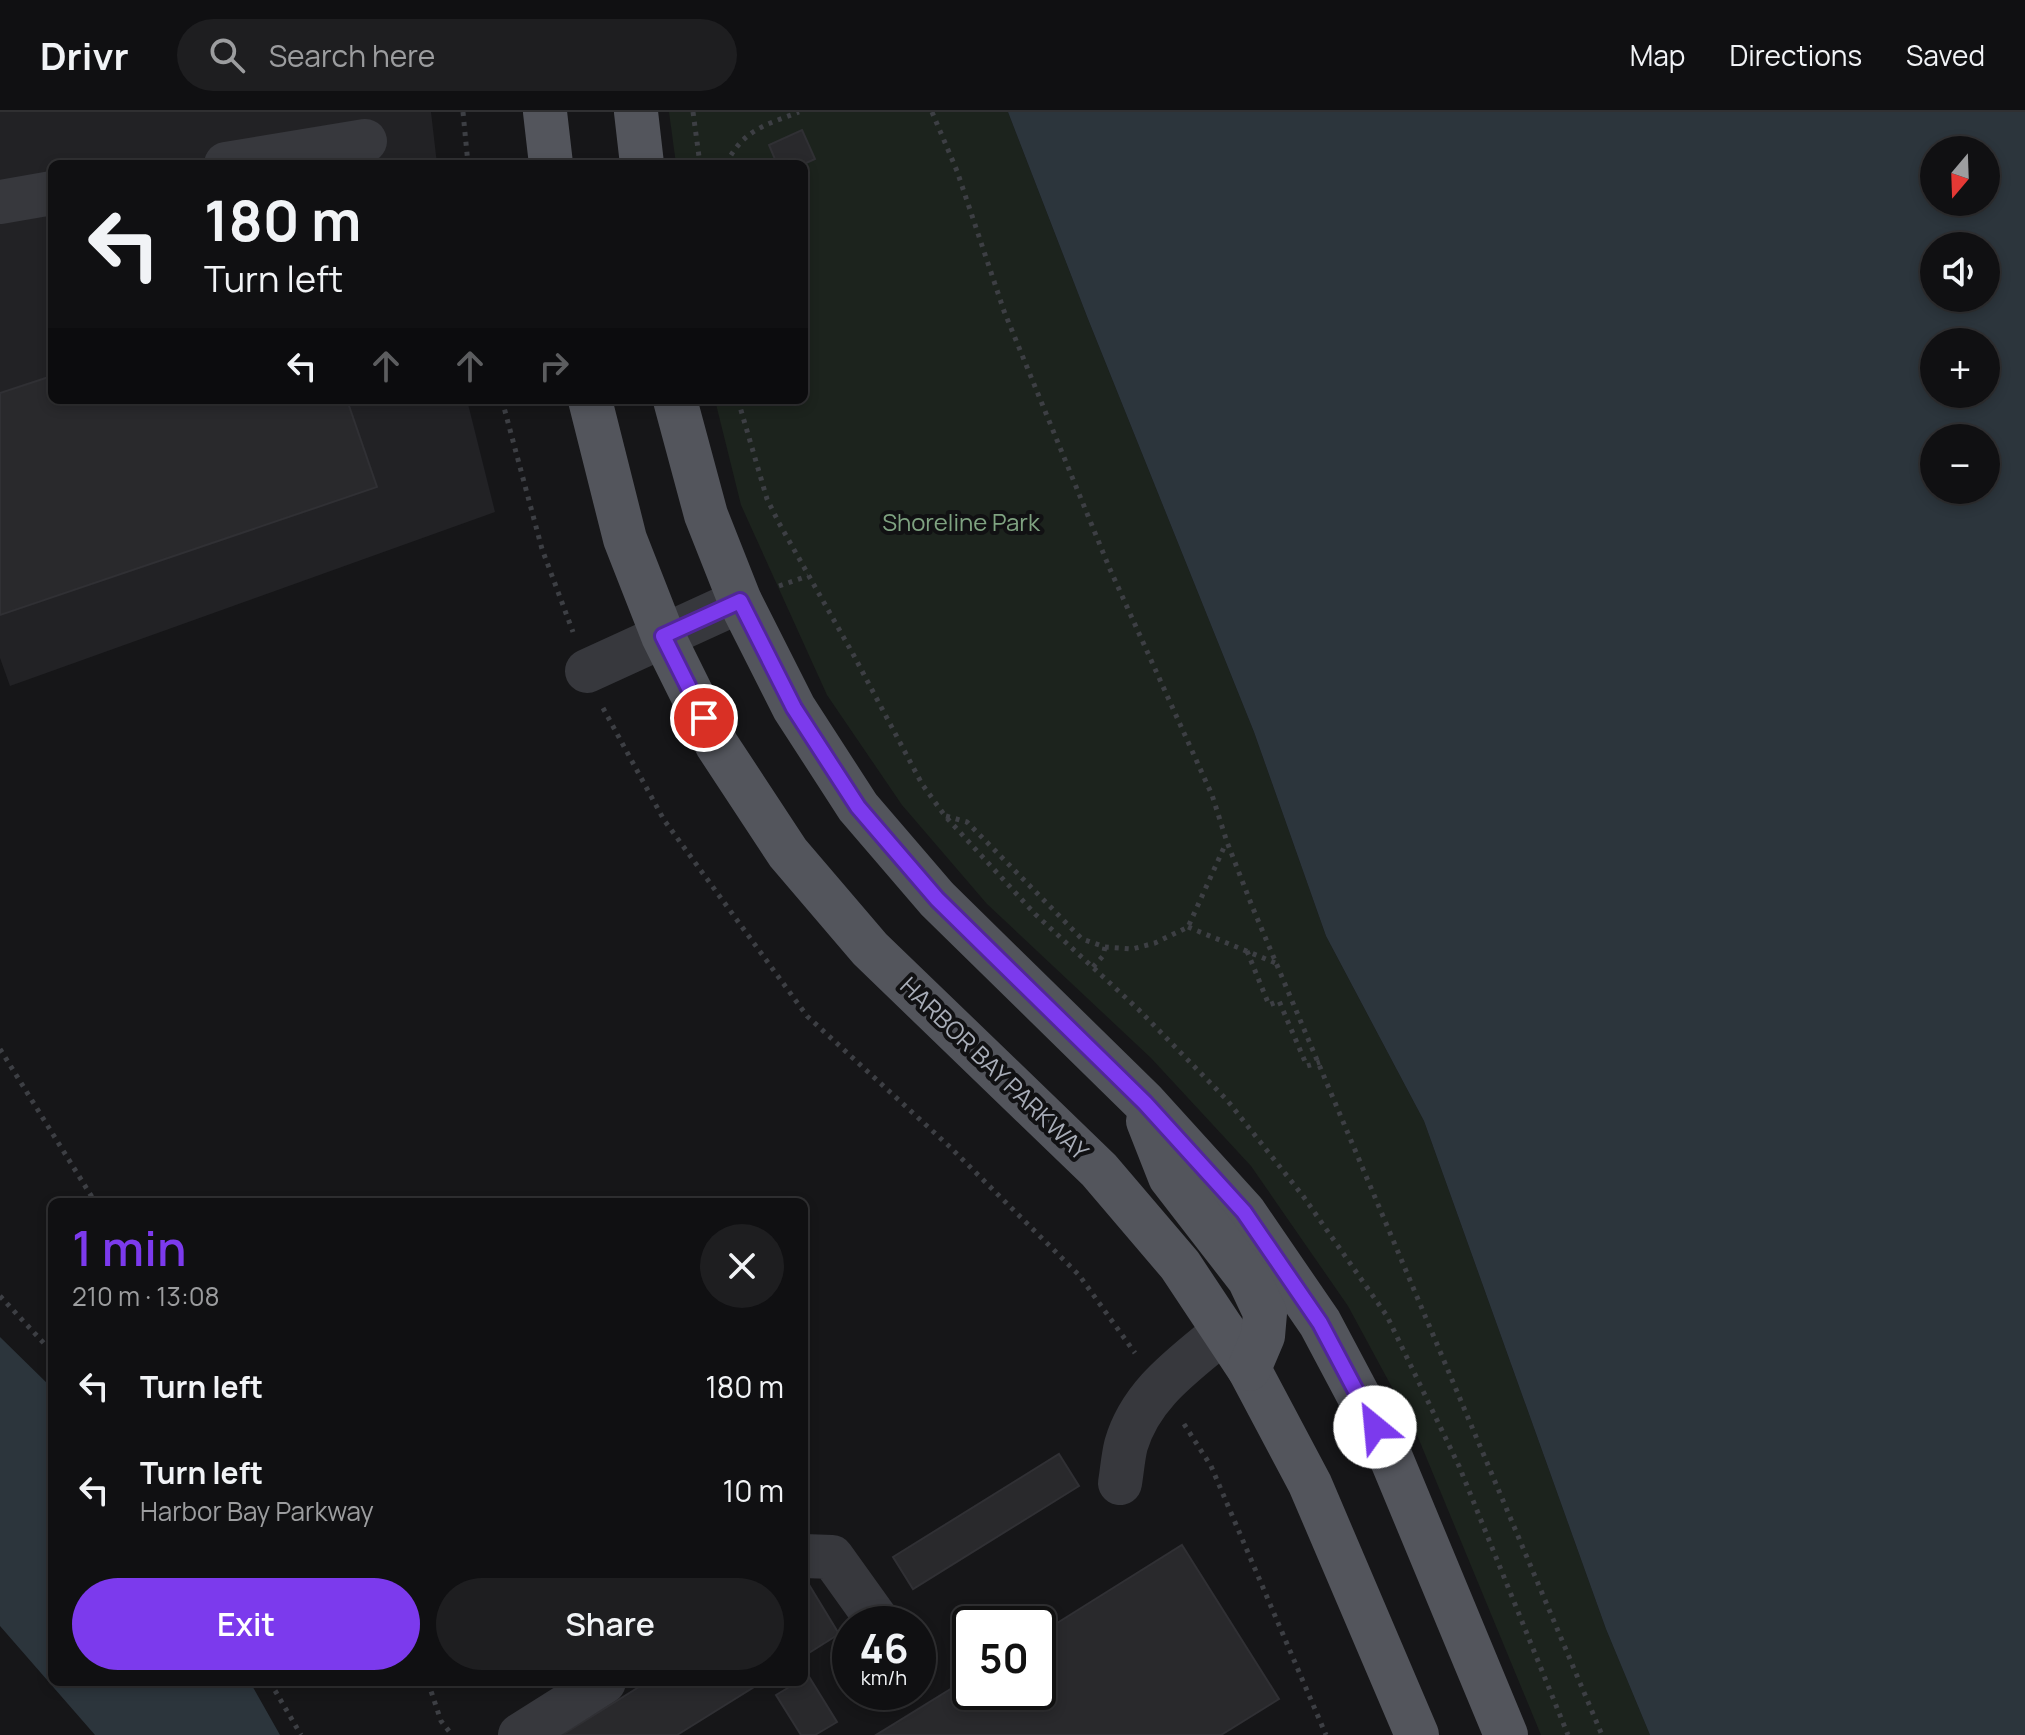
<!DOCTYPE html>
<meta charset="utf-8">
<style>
:root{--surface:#101012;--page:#1e1e20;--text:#f1f3f6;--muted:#9c9d9f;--line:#303032;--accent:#7c3aed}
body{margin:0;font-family:Manrope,sans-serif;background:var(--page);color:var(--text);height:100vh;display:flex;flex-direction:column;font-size:30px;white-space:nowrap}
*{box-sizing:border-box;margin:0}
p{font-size:26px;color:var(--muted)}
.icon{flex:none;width:44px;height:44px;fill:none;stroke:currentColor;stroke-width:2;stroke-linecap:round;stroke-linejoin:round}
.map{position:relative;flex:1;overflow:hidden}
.details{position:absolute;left:48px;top:1086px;width:760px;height:488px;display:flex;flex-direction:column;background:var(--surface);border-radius:12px;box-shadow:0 4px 12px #0003,0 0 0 2px var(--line)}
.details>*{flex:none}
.top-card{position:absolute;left:48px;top:48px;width:760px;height:244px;border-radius:12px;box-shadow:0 4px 12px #0003,0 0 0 2px var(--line);background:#101012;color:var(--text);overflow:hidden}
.needle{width:52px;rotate:199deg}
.controls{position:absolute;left:1920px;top:24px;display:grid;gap:16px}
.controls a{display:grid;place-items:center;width:80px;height:80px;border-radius:50%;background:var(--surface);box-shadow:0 4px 12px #0003,0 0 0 2px var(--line);font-size:40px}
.speed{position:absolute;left:832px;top:1494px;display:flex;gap:16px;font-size:40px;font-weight:700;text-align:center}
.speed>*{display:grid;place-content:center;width:104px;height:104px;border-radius:50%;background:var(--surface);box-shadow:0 4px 12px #0003,0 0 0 2px var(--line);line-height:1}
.speed small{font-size:20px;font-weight:400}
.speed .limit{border:4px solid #111;border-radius:12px;background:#fff;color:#111}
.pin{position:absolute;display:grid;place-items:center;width:68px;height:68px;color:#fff;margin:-34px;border:4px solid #fff;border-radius:50%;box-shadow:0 2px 8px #0007}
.me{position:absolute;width:88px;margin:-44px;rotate:332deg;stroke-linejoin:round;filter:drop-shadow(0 0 6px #0008)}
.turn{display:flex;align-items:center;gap:28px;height:168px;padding:0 24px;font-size:36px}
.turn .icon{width:104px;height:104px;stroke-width:2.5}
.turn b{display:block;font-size:56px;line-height:68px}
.lanes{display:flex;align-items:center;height:76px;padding:0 24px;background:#0003;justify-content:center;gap:40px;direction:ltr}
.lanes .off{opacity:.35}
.round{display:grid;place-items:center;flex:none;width:84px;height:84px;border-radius:42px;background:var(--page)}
.headline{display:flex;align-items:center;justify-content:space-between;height:136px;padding:0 24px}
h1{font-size:48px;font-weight:600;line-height:60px;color:var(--accent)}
.action{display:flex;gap:16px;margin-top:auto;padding:16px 24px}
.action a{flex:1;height:92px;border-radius:48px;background:var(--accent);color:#fff;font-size:32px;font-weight:600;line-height:92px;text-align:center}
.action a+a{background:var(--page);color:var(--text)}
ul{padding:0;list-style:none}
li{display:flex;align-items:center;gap:24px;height:104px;padding:0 24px}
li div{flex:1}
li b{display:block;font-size:30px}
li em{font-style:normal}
header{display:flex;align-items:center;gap:48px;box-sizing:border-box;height:112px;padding:0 40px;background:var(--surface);border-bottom:2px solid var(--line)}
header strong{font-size:38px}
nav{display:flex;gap:44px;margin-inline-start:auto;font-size:28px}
.search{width:560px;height:72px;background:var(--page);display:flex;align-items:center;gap:20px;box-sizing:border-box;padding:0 28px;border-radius:44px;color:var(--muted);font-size:30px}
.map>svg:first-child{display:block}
.built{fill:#222225}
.green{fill:#1c231d}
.water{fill:#2c353c;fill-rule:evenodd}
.building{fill:#29292c;stroke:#303034;stroke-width:2}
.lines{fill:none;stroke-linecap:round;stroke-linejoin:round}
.path{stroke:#3d3f44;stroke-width:5;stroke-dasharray:4 6;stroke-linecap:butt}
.minor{stroke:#37383d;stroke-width:44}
.major{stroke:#53555c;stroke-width:44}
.route-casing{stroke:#51269a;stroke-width:20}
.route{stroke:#7c3aed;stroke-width:14}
.labels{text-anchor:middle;stroke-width:8;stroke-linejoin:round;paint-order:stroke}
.park-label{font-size:24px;fill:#7fa381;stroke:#111113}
.street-label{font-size:24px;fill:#a8adb8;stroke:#111113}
</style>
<header>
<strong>Drivr</strong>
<div class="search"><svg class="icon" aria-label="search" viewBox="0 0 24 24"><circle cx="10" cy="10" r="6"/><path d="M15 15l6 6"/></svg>Search here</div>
<nav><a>Map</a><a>Directions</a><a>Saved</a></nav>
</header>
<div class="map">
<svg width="2025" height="1623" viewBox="0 0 2025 1623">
<rect width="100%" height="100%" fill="#161618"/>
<path class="built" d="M0 0H431L437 52H52V288H467L495 400 10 574 0 546Z"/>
<path class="green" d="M669 0H1008L1088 207 1254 620 1326 824 1424 1009 1606 1517 1650 1623H1541L1415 1318 1348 1194 1251 1054 1151 946 987 792 902 693 827 583 741 393 715 288H804V52H676Z"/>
<g class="water">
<path d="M1008 0H2025V1623H1650L1606 1517 1424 1009 1326 824 1254 620 1088 207ZM1934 38H1986V90H1934ZM1934 134H1986V186H1934ZM1934 230H1986V282H1934ZM1934 326H1986V378H1934Z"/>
<path d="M0 1225 52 1276V1570H250L280 1623H95L0 1514Z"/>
</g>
<g class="building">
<path d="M802 18 815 47 804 52H777L769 33Z"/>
<path d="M52 264V288H347L377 375 0 503V281Z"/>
<path d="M1059 1342 1079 1374 913 1477 893 1445Z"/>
<path d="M1182 1433 1279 1587 1221 1623H876L970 1565V1580H1038V1523Z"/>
<path d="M808 1471 839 1522 804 1544V1473Z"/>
<path d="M808 1563 837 1610 815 1623H801L776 1583 798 1570H804V1566Z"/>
<path d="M647 1570H762L677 1623H562Z"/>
</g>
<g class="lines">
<g class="path">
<path d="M463 0 468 52"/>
<path d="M693 0 700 52"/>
<path d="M932 0 957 59 1004 199 1109 455 1212 683 1227 730 1252 794 1602 1623"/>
<path d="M726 52C743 18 765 13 799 0"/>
<path d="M502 288 542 437 573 520"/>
<path d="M738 288 767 387 779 411 853 542 922 672 945 704 1035 802 1138 897 1227 988 1303 1084 1387 1204 1459 1354 1568 1623"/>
<path d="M779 474 808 464"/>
<path d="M603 596 664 708 807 904 950 1035 1079 1163 1135 1241"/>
<path d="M946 704 967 710 1082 827 1105 835 1132 837 1155 831 1188 815 1226 731"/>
<path d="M1188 815 1278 852"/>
<path d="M1247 839 1269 893 1279 889 1307 954 1320 950"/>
<path d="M1093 855 1103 844 1105 835"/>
<path d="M0 937 95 1090"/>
<path d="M0 1184 52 1240"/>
<path d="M1184 1312 1211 1354 1326 1623"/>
<path d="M270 1570 301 1623"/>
<path d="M428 1570 441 1609 452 1623"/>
</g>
<g class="minor">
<path d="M226 52 365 29"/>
<path d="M0 90 52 81"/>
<path d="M587 559 740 489"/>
<path d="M1120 1371C1122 1359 1123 1345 1126 1333 1141 1281 1185 1252 1224 1219"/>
<path d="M804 1444 832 1445 880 1512"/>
<path d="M520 1623 604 1570"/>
</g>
<g class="major">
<path d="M545 0 551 52"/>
<path d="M636 0 642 52"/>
<path d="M590 288 625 427 663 524 717 633 788 741 870 837 1099 1058 1180 1153 1249 1257 1310 1372 1417 1623"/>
<path d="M675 288 706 403 740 489 794 596 858 695 937 787 1145 991 1244 1100 1320 1211 1389 1341 1506 1623"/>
<path d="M1148 1009 1170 1065 1249 1167 1265 1201 1263 1224 1249 1257"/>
</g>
</g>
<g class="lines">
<defs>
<path id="route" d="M704 606 663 524 740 489 794 596 858 695 937 787 1145 991 1244 1100 1320 1211 1375 1315"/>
</defs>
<use href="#route" class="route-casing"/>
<use href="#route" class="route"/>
</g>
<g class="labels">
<g class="park-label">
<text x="961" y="419">Shoreline Park</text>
</g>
<g class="street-label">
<text transform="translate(994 957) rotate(44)" y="8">HARBOR BAY PARKWAY</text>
</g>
</g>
</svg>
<div class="controls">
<a><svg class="needle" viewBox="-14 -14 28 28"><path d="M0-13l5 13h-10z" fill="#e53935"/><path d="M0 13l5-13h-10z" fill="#9c9d9f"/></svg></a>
<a><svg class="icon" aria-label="sound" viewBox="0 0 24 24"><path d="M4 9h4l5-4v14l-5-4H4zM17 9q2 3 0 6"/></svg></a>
<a>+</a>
<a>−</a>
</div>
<div class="speed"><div>46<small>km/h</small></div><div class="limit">50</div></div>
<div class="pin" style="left:704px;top:606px;background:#d93025"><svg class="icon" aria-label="arrive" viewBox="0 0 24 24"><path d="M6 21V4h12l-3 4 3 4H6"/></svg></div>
<svg class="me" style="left:1375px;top:1315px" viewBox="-20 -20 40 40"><circle r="19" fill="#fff"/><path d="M0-13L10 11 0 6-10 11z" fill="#7c3aed"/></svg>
<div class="top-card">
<div class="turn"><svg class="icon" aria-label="left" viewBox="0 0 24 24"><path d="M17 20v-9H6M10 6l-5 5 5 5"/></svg><div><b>180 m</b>Turn left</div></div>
<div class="lanes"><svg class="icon" aria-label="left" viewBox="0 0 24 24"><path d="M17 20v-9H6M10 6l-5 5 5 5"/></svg><svg class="icon off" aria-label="ahead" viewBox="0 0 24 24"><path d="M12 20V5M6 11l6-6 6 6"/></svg><svg class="icon off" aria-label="ahead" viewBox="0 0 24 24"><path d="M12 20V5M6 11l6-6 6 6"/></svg><svg class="icon off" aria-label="right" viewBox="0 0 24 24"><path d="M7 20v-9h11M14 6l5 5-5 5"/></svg></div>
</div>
<section class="details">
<div class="headline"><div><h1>1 min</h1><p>210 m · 13:08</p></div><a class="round"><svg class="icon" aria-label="close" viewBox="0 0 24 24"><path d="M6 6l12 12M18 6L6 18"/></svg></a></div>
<ul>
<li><svg class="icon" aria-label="left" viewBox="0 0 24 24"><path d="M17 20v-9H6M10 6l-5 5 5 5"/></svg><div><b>Turn left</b></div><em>180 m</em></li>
<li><svg class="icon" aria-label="left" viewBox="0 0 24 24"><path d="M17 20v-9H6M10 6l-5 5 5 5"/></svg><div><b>Turn left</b><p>Harbor Bay Parkway</p></div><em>10 m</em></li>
</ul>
<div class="action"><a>Exit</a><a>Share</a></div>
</section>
</div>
